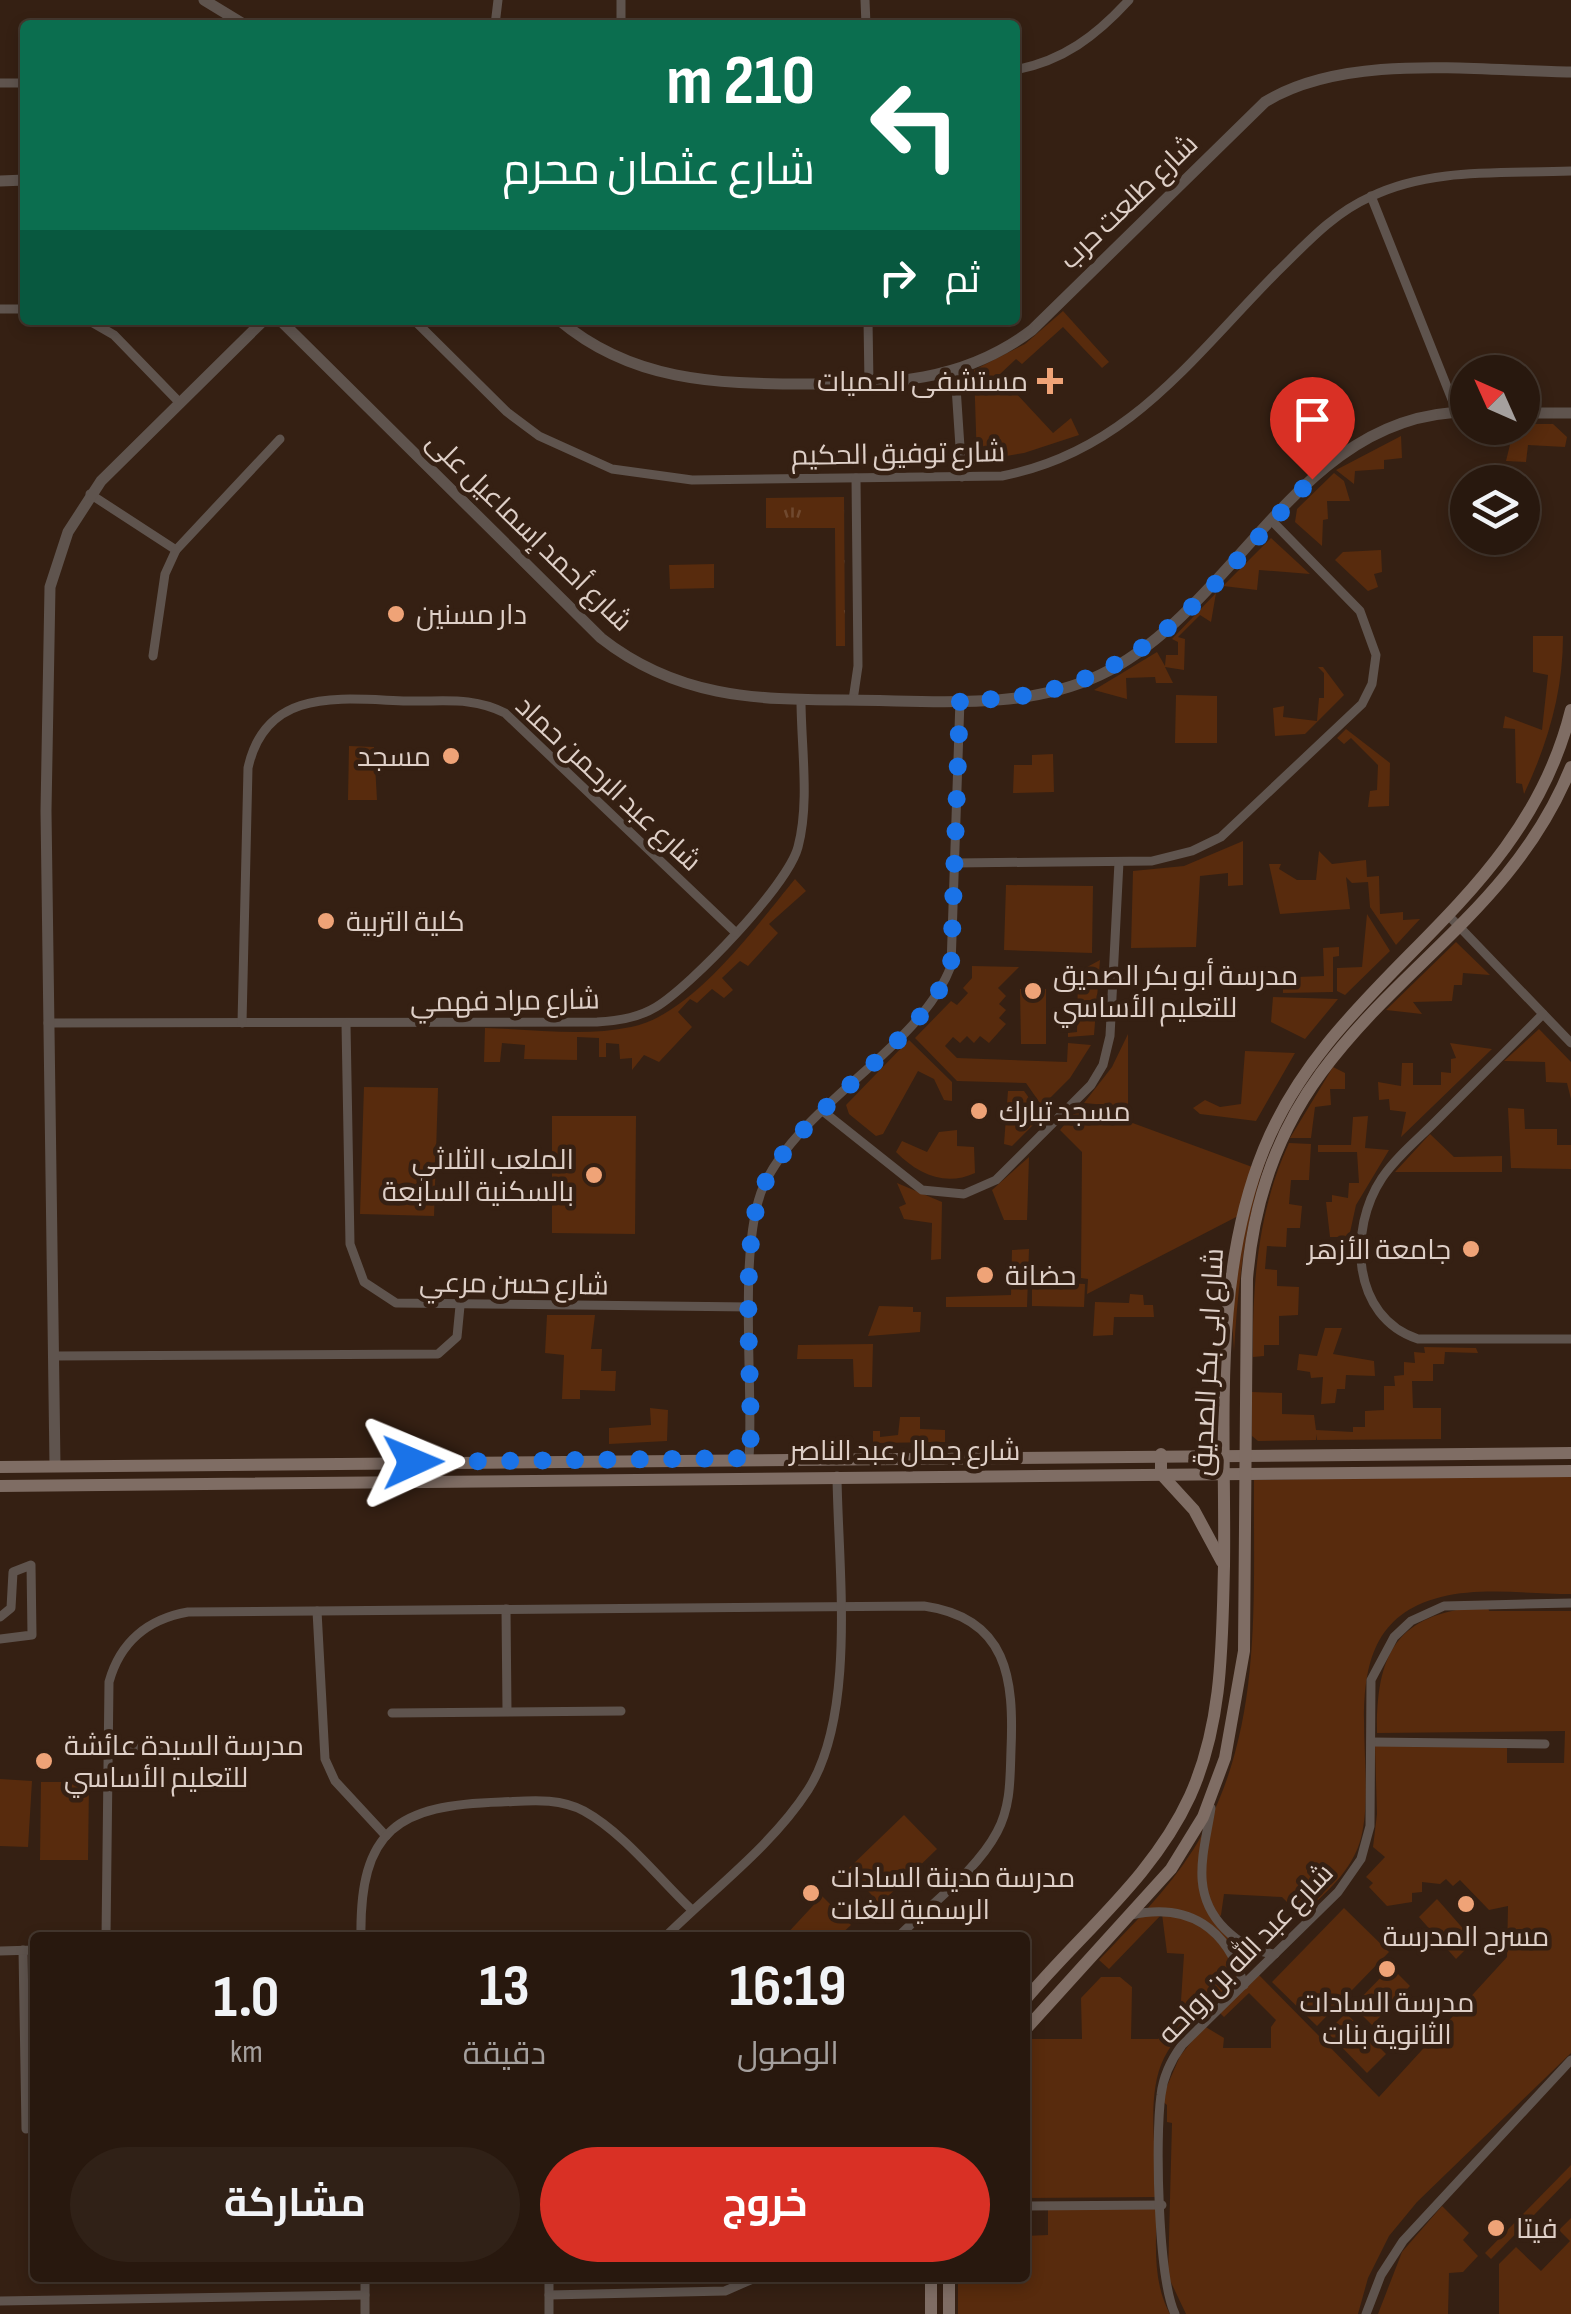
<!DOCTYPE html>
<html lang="ar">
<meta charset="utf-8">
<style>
:root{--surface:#28180e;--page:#302117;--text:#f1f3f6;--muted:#a5a09e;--line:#44372e;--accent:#d93025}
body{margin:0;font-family:"Sofia Sans Condensed",Cairo,sans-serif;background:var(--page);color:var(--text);direction:rtl;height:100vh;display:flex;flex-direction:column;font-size:38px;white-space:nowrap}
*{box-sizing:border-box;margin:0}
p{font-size:32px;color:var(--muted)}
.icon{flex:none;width:55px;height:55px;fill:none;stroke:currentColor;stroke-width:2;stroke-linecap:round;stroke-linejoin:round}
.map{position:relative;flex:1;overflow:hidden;direction:ltr}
.side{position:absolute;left:30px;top:1932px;width:1000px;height:350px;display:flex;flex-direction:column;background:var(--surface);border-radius:10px;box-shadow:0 5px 15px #0003,0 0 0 2px var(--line);direction:rtl}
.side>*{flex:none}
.hud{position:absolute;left:20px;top:20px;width:1000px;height:305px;border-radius:10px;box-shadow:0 5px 15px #0003,0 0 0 2px var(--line);direction:rtl;background:#0b6e4f;color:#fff;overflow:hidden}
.needle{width:65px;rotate:315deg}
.buttons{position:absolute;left:1450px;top:355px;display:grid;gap:20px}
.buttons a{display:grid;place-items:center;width:90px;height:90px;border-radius:50%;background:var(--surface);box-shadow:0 5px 15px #0003,0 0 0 2px var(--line);font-size:50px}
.pin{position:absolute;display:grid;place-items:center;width:85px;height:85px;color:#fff;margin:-102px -42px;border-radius:50% 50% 50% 0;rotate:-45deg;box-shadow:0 0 10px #0007}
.pin .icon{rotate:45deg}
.me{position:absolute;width:110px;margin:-55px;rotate:89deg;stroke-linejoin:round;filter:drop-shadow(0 0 8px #0008)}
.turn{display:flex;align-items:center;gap:35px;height:210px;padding:0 40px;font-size:45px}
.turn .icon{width:130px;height:130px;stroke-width:2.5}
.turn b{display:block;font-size:70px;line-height:85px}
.then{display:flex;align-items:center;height:95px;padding:0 40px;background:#0003;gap:20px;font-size:38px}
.eta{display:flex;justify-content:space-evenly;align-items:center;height:170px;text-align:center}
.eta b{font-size:60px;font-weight:700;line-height:70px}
.primary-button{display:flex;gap:20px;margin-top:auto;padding:20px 40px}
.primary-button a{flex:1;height:115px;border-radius:60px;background:var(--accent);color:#fff;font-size:40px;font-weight:700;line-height:115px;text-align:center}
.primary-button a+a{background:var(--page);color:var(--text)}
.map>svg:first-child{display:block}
.grass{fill:url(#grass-tufts)}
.green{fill:#582b0d}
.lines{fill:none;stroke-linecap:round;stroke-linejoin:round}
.minor{stroke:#5f544e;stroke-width:9}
.tertiary{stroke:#5f544e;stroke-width:11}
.secondary{stroke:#7f6d64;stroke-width:12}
.route{stroke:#1a73e8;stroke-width:18;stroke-dasharray:0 32.4}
.poi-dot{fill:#efa377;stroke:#352013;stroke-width:4}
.labels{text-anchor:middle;stroke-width:9;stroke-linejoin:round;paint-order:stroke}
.street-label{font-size:28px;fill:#decfc7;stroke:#352013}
.poi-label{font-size:28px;fill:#decfc7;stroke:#352013;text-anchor:start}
</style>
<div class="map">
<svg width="1571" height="2314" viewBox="0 0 1571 2314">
<defs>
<pattern id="grass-tufts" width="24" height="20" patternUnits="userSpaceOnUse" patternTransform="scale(2.5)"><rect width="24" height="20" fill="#582b0d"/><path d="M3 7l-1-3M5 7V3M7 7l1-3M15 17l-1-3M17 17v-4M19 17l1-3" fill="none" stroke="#70492f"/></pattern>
</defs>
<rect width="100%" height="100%" fill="#352013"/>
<path class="grass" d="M844 497 845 646H836L835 528H766V498Z"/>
<g class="green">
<path d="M1063 311 1109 362 1102 368 1063 327 1022 364 1016 359 999 375 1053 433 1071 418 1079 435 1024 453 977 461 974 370 1025 344Z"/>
<path d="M1523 424H1553L1567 437 1565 447 1528 445 1526 462 1506 461 1514 428Z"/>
<path d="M1401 436 1402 458 1384 460V469L1355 471 1354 484 1336 470Z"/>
<path d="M1334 473 1344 481 1350 501H1327L1328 519 1323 520 1322 546 1295 522 1297 509Z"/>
<path d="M1271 538 1310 574 1259 570 1257 590 1223 586Z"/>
<path d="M1381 550 1382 572 1374 574 1378 587 1368 591 1335 560 1343 552Z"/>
<path d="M714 564V588L670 589 669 565Z"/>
<path d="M1216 593 1211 622 1200 615 1178 637 1185 639 1184 670 1165 667 1173 683H1156L1155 677 1126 678 1127 699 1094 690 1157 652 1165 666 1166 655H1178V642L1172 639Z"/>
<path d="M1533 636H1563C1563 692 1548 743 1524 794L1522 784 1516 783 1515 729 1503 728 1505 716 1542 730 1548 675 1533 672Z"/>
<path d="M1318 667H1323L1344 695 1305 734 1275 736 1273 708 1284 706 1283 717 1317 721 1319 698H1324V673Z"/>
<path d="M1176 695 1217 696V743H1175Z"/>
<path d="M1346 729 1390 763 1389 806 1368 807 1370 791 1377 790 1378 765 1351 738 1344 744 1337 738Z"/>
<path d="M349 746 374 747 377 800H348Z"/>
<path d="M1053 754 1054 792 1013 793 1014 765H1032V755Z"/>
<path d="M1243 841V885L1228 886V873L1200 876 1196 947 1131 948 1133 871 1184 866Z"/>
<path d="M1319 851 1332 864 1366 860 1367 877 1379 876 1380 914 1403 912V920L1420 919 1396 945 1370 907 1368 882 1352 883 1346 877 1350 909 1280 914 1269 864H1281L1279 869 1297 880H1316Z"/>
<path d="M795 879 806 891 769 924 778 933 748 966 740 961 722 978 733 990 724 998 712 989 697 1003 690 999 678 1012 692 1027 659 1062 644 1055 632 1070V1058L620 1059 619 1044 606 1043V1057H599V1038L577 1037V1060L524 1059 525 1045 502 1043 500 1062H484L485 1028C533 1029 584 1037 631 1027 693 1015 756 926 795 879Z"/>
<path d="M1006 885 1093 886 1092 953 1004 950Z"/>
<path d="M1367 914 1390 951 1345 995 1337 991V968L1362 967Z"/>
<path d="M1424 938H1434C1391 981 1320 1046 1292 1099 1250 1178 1239 1264 1234 1352L1231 1301 1242 1214 1087 1294 1088 1279 1081 1278 1082 1152 1060 1130 1081 1104 1255 1168 1300 1074Z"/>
<path d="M1456 942 1490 975 1463 973 1462 985H1454L1452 1001 1413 1002 1422 1014 1386 1010Z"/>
<path d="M1339 947V956L1333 957V992L1283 993V972H1296L1297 977 1324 976 1323 948Z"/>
<path d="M1100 960 1094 1035 1068 1037V1033L1077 1032 1078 972Z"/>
<path d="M972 966 1019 967 998 988 1006 996 999 1004 1006 1010 999 1018 1006 1024 989 1043 980 1036 974 1043 967 1036 960 1043 953 1037 945 1046 957 1058 1067 1062 1068 1043 1091 1045 1070 1078 1042 1106 1026 1083 957 1081 915 1038 951 1001 957 1005 968 993 963 988 972 978Z"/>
<path d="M1020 989H1046V1044H1021Z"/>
<path d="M1273 997 1338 999 1305 1039 1271 1022Z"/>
<path d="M1539 1029 1571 1062V1099L1567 1083 1546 1082 1545 1062 1504 1061Z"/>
<path d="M1128 1034V1107L1084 1103 1112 1067Z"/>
<path d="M909 1040 952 1082V1101L944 1100 934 1079 918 1071 883 1134 876 1136 849 1114 846 1105Z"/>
<path d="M1450 1043 1492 1049 1401 1137 1406 1112 1390 1110 1389 1099 1379 1100 1378 1082 1401 1086 1402 1063H1413V1085H1441V1072L1451 1073V1059L1456 1058Z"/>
<path d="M1245 1051 1295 1053 1256 1121 1200 1114 1193 1108 1205 1100 1220 1107 1241 1104Z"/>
<path d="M1333 1067 1345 1073V1089H1330L1331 1105 1315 1107 1311 1138H1290Z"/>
<path d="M364 1087 438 1088 434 1216 360 1214Z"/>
<path d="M1008 1091H1024L1042 1116 1012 1146 1004 1144Z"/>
<path d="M1508 1108 1524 1109 1525 1129H1557V1145H1571V1169L1511 1168Z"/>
<path d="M552 1116H636L635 1234 552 1233Z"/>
<path d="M1368 1116 1365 1148 1389 1150 1356 1205 1349 1237H1330L1326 1202H1332V1195L1348 1198 1349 1183H1359L1357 1152H1318V1145H1351L1353 1117Z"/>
<path d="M957 1130V1146L974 1147 975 1173C945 1187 918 1174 896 1152L902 1141 927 1152 939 1132Z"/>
<path d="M1430 1134 1454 1157 1502 1156V1172H1395Z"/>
<path d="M1289 1143 1311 1144 1309 1180H1291L1289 1204 1302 1206 1300 1228H1287L1286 1247 1267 1246 1265 1269 1277 1270V1286L1299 1287 1298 1315 1279 1316V1345H1264V1356L1253 1357C1252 1286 1258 1209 1289 1143Z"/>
<path d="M1029 1157 1027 1220H1004L992 1190Z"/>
<path d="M897 1183 942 1202 941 1259 931 1260 932 1223 904 1219 899 1207 906 1204Z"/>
<path d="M1029 1249 1027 1307H946V1297L1011 1295 1012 1250Z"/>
<path d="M1032 1282 1085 1284 1084 1307 1032 1306Z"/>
<path d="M1130 1294 1143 1295 1144 1305H1153L1154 1317H1114L1113 1335 1093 1336 1095 1302 1129 1303Z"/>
<path d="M879 1306 913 1307V1312H921L920 1332 868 1336Z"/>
<path d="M547 1315H595L591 1349H602L601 1371H616L615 1391 580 1390V1399H562L564 1355 545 1353Z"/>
<path d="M1325 1328H1342L1333 1354 1374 1361 1375 1376 1346 1375 1345 1389H1337L1335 1403 1321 1404 1323 1377 1311 1378 1310 1372 1297 1370 1299 1354 1317 1356Z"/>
<path d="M873 1344 872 1387H854L853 1359H797L798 1345Z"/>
<path d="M1424 1347 1476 1348 1478 1353 1445 1352 1444 1364H1433V1381H1412L1413 1408H1441V1439L1317 1440 1316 1434V1440L1258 1441 1252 1436V1392L1282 1393V1414L1314 1415 1316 1430 1353 1432V1427H1365V1411L1384 1410V1386H1395L1394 1376 1404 1375V1362L1415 1363 1414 1352 1425 1353Z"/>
<path d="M650 1408 668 1410 667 1441 609 1444V1428L651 1425Z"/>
<path d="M900 1417H920V1429L945 1430V1442L873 1443V1431H880V1437L898 1435Z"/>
<path d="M1571 1475V1594C1530 1594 1481 1587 1441 1597 1324 1626 1381 1760 1361 1838 1352 1872 1325 1893 1301 1916L1282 1897 1224 1894 1221 1915 1214 1922 1255 1962C1225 1991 1183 2021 1164 2058 1145 2096 1157 2156 1157 2197L1025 2198 1028 2039H1082L1081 1998 1101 1977H1120L1132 1987 1131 2039H1158L1187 2010 1181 2001 1184 1954 1167 1953 1162 1914 1109 1969 1099 1960C1132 1925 1167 1891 1193 1850 1264 1737 1253 1607 1254 1480Z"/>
<path d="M1488 1606 1489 1611H1571V2053L1417 2202 1389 2236 1368 2278 1358 2314H1186L1168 2276 1172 2123 1167 2122V2105L1161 2100 1180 2056 1204 2026 1224 2038 1223 2048H1271V2027L1276 2020 1249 1993 1224 2017 1219 2012 1258 1974 1379 2097 1507 1957 1508 1906 1489 1910 1460 1880 1453 1886 1446 1879 1440 1884 1422 1882V1892L1412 1893V1902L1387 1906 1369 1887 1373 1883 1366 1877 1385 1857 1373 1847 1377 1814 1375 1746 1507 1743V1763H1564L1565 1731 1377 1733C1376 1648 1400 1612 1488 1606Z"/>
<path d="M0 1779 32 1781 28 1847 0 1846Z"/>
<path d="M41 1782H89L88 1860H40Z"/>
<path d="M904 1815 937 1849 880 1904 848 1869Z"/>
<path d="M822 1896 851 1925 838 1937H784Z"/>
<path d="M1437 1899 1474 1941 1456 1959 1419 1917Z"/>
<path d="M1344 1908 1389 1952 1317 2026 1272 1982Z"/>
<path d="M1391 1967 1410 1986 1372 2025 1353 2006Z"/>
<path d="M1346 2013 1386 2054 1367 2073 1327 2032Z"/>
<path d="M1571 2165V2177L1491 2259 1485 2253Z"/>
<path d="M1157 2206C1156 2243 1152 2281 1170 2314H958V2278H1025V2236L1048 2235V2207Z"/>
<path d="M1442 2206 1469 2233 1463 2240 1478 2256 1463 2272 1449 2273 1448 2314H1378L1402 2252Z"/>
<path d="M1571 2218V2314H1499V2264L1516 2247 1541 2271 1570 2241 1559 2230Z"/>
</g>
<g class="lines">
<g class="minor">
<path d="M865 0 866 25"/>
<path d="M495 25 498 0"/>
<path d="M621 25V0"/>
<path d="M1015 70C1063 61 1096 36 1129 0"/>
<path d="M0 83H25"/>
<path d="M1371 196 1457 412"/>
<path d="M0 309H25"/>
<path d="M88 320 114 335 179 402"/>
<path d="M414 320 507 412 539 436 612 469 692 480 1002 476C1127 452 1191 359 1276 273 1305 245 1332 214 1370 197 1431 167 1504 174 1571 171"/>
<path d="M868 320 869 384"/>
<path d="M955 372 962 477"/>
<path d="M90 494 176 550"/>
<path d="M153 656 165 574 176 550 280 439"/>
<path d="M853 700 858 666 856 478"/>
<path d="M955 863 1152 861 1192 851 1221 837 1362 704 1372 684 1376 655 1360 611 1272 521"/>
<path d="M1449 916 1571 1043"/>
<path d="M1543 1014C1507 1050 1471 1086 1435 1122 1417 1140 1396 1157 1382 1178 1348 1229 1351 1317 1418 1339H1571"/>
<path d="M48 1023 597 1022C618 1021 638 1018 656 1007 691 986 788 885 798 847 810 802 801 746 801 700"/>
<path d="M242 1023 248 768C266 686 341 699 407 701 442 702 472 696 505 713L735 932"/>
<path d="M346 1024 350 1244 364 1282 396 1303 751 1307"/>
<path d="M824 1112 922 1190 964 1194 996 1180 1091 1085 1103 1065 1110 1036 1119 862"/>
<path d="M54 1356 438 1354 457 1337 460 1306"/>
<path d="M749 1458C754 1387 737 1244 764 1185 802 1103 920 1048 951 966L960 700"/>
<path d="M506 1609 507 1711"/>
<path d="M317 1611 325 1759 335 1781 386 1836"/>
<path d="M0 1617 11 1608 13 1572 31 1565 32 1635 0 1639"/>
<path d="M392 1713 621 1711"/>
<path d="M1371 1742 1545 1744"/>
<path d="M108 1749 234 1746"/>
<path d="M1211 1808C1204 1853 1189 1893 1225 1929 1240 1944 1255 1952 1275 1954"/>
<path d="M1131 1915C1189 1902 1227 1928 1244 1985"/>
<path d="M106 1938 109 1682C120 1642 148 1619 188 1612L924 1606C1008 1618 1014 1679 1011 1750 1010 1778 1011 1806 997 1832 976 1872 929 1905 897 1938"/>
<path d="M361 1938C359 1829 398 1805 501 1802 529 1801 558 1797 584 1811 624 1833 659 1879 692 1910"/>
<path d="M664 1938C711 1891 772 1846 808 1790 857 1713 838 1567 837 1476"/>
<path d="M23 1950 26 2129"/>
<path d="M0 1951 35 1950"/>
<path d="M1027 2206 1162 2205"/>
<path d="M365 2278V2314"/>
<path d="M549 2278V2314"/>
<path d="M549 2295 725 2291 755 2278"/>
<path d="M0 2301 365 2295"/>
<path d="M1175 2314C1158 2278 1155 2138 1161 2095 1163 2077 1171 2060 1182 2045L1338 1892 1361 1859 1370 1826 1371 1680 1394 1637 1411 1621 1444 1606 1571 1603"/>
<path d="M1366 2314 1381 2275 1403 2241 1571 2060"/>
</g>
<g class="tertiary">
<path d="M204 0 245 25"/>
<path d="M0 181 25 180"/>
<path d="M280 320 601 638C676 697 754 700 845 700 930 700 1021 712 1100 675 1237 610 1298 412 1468 412"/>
<path d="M559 320C631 381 715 384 806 384 889 384 962 383 1032 330L1265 102C1346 52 1477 71 1571 72"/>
<path d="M1522 413H1571"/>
<path d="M55 1466 46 811 50 587 68 532 101 481 264 320"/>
</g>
<g class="secondary">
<path d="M1161 1454V1474L1194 1510 1222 1562"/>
<path d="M0 1467 1571 1453"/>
<path d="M0 1486 1571 1471"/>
<path d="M1025 2000C1082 1932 1153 1877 1190 1796 1223 1723 1222 1644 1224 1566 1226 1429 1211 1279 1264 1149 1335 974 1522 908 1571 710"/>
<path d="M1025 2030 1171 1869 1203 1817 1225 1758 1244 1651 1247 1279C1253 1205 1276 1134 1321 1073 1403 962 1516 903 1571 767"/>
<path d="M931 2278V2314"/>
<path d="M949 2278V2314"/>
</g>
</g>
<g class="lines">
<path class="route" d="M413 1462 750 1458C754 1387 737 1243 764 1185 802 1105 922 1045 951 966L960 700C1137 702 1200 596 1312 479"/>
</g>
<g class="poi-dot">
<path d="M1045 366h10v10h10v10h-10v10h-10v-10h-10v-10h10z"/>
<circle cx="396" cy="614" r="10"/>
<circle cx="451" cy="756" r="10"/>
<circle cx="326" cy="921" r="10"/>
<circle cx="1033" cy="991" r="10"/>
<circle cx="979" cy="1111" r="10"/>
<circle cx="594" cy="1175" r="10"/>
<circle cx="1471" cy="1249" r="10"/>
<circle cx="985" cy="1275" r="10"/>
<circle cx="44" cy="1761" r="10"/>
<circle cx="811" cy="1893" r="10"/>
<circle cx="1466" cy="1904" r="10"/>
<circle cx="1387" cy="1969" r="10"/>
<circle cx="1496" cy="2228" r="10"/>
</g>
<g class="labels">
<g class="street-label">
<text transform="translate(1128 201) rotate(-44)" y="10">شارع طلعت حرب</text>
<text transform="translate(898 453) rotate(-1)" y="10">شارع توفيق الحكيم</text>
<text transform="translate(530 531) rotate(44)" y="10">شارع أحمد إسماعيل على</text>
<text transform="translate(609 783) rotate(43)" y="10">شارع عبد الرحمن حماد</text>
<text transform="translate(505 1000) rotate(-1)" y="10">شارع مراد فهمي</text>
<text transform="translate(514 1283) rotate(1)" y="10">شارع حسن مرعي</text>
<text transform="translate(1207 1362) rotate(-87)" y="10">شارع ابى بكر الصديق</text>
<text x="905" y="1460">شارع جمال عبد الناصر</text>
<text transform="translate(1245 1953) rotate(-46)" y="10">شارع عبد الله بن رواحه</text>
</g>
<g class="poi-label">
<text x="1028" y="391" text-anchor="end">مستشفى الحميات</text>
<text x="416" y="624">دار مسنين</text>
<text x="431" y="766" text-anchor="end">مسجد</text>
<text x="346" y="931">كلية التربية</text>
<text x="1053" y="985">مدرسة أبو بكر الصديق<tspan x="1053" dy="32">للتعليم الأساسي</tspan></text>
<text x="999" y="1121">مسجد تبارك</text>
<text x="574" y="1169" text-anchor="end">الملعب الثلاثي<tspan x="574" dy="32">بالسكنية السابعة</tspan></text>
<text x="1451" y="1259" text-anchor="end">جامعة الأزهر</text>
<text x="1005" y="1285">حضانة</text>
<text x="64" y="1755">مدرسة السيدة عائشة<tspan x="64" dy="32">للتعليم الأساسي</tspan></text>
<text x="831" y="1887">مدرسة مدينة السادات<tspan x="831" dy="32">الرسمية للغات</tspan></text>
<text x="1466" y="1946" text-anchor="middle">مسرح المدرسة</text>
<text x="1387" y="2012" text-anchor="middle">مدرسة السادات<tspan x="1387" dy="32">الثانوية بنات</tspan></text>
<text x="1516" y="2238">فيتا</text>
</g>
</g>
</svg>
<div class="buttons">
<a><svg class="needle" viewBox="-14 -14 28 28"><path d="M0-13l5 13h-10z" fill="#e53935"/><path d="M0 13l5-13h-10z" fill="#a5a09e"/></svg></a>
<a><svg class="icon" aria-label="layers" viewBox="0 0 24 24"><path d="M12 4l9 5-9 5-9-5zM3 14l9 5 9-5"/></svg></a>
</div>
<div class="pin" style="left:1312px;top:479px;background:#d93025"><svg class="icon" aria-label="arrive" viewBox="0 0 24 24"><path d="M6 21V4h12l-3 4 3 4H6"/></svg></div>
<svg class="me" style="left:413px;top:1462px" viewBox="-20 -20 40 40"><path d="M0-17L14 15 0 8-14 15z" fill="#1a73e8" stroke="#fff" stroke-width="4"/></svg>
<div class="hud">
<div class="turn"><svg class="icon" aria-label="left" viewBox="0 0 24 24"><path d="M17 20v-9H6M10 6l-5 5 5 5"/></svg><div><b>210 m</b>شارع عثمان محرم</div></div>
<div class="then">ثم<svg class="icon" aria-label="right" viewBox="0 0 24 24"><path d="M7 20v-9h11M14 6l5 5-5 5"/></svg></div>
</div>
<section class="side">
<div class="eta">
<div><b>16:19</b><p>الوصول</p></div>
<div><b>13</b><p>دقيقة</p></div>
<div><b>1.0</b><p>km</p></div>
</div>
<div class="primary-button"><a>خروج</a><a>مشاركة</a></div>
</section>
</div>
